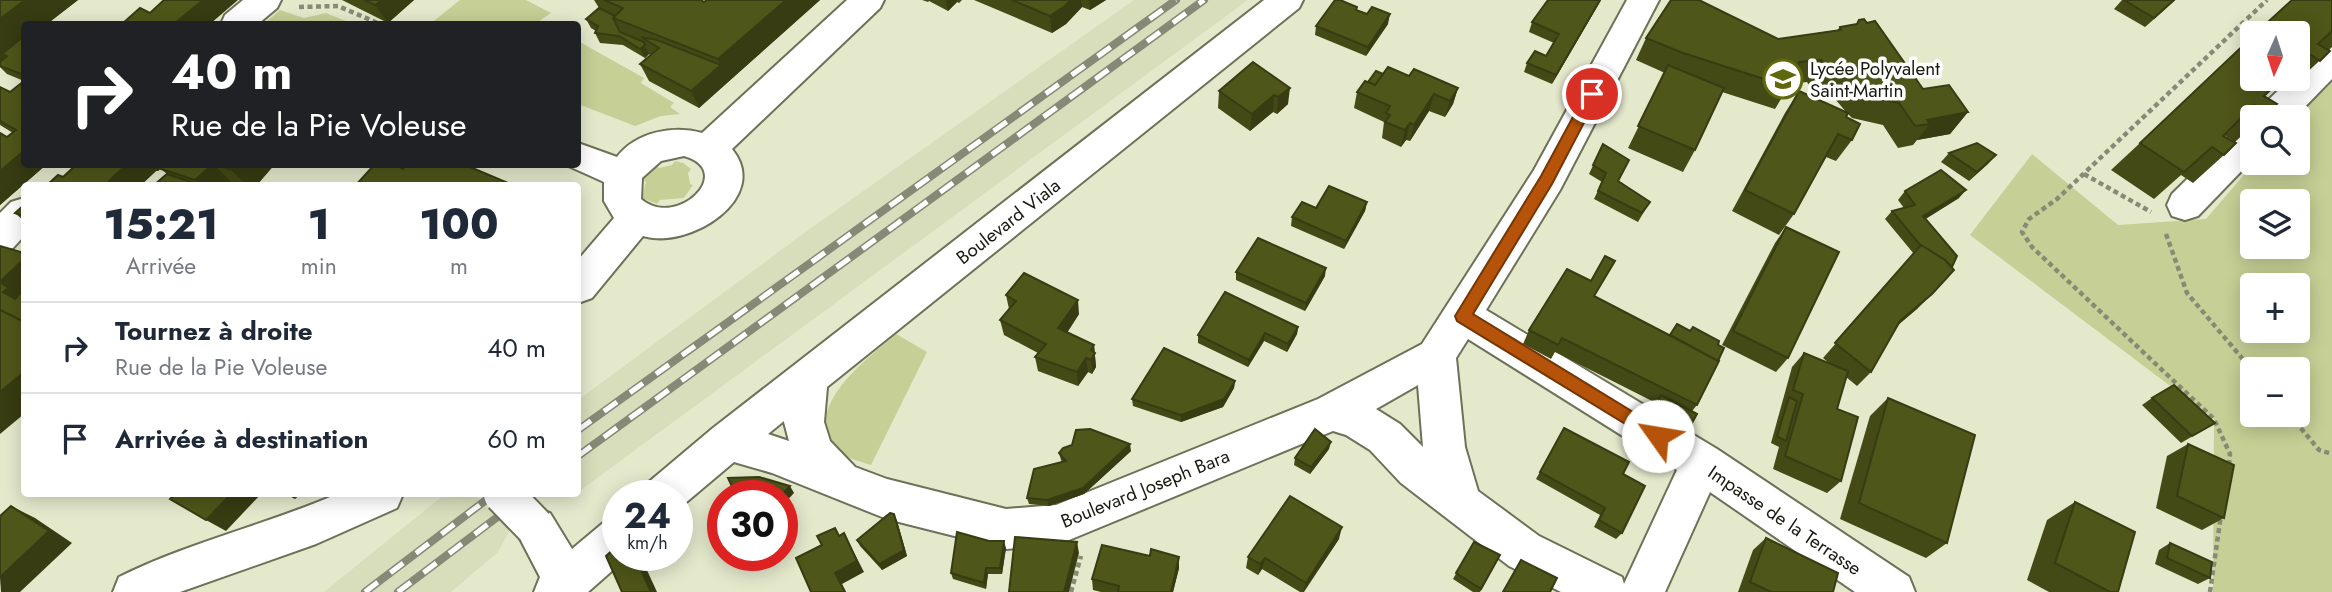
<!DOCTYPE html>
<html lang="fr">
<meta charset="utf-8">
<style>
:root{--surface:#fff;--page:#f2f2f3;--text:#1f2937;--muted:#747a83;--line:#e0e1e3}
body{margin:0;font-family:Jost,sans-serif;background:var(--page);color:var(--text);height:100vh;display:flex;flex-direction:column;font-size:26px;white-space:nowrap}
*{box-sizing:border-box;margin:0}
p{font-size:23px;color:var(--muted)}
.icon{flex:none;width:38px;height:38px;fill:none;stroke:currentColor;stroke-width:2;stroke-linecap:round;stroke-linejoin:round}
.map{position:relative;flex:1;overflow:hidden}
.side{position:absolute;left:21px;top:182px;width:560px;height:315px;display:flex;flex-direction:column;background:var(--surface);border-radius:7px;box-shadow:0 4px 18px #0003}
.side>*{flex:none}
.hud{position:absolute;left:21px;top:21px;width:560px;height:147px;border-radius:7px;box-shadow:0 4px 18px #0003;background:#202124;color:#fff;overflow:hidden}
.needle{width:46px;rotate:183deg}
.tools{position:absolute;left:2240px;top:21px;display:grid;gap:14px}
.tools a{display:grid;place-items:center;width:70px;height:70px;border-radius:7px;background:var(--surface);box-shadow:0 4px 18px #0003;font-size:35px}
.speed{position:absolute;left:602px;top:480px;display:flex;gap:14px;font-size:35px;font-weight:700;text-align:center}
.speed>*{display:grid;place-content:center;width:91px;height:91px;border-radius:50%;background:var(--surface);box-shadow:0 4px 18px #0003;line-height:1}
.speed small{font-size:18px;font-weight:400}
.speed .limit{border:10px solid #d22;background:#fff;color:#111}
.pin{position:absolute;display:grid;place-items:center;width:60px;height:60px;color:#fff;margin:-30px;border:4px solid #fff;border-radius:50%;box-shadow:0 2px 7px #0007}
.me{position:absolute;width:77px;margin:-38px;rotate:302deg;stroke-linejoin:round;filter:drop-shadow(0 0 5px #0008)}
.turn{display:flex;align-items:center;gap:24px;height:147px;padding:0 35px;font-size:32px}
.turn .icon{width:91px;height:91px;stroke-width:2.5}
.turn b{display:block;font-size:49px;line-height:60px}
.eta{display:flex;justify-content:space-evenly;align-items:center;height:119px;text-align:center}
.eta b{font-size:42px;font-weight:800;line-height:49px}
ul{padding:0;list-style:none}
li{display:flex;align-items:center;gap:21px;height:91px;padding:0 35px;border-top:2px solid var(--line)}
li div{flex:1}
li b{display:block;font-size:26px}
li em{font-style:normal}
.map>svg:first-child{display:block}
.built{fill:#d8debb}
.green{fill:#c6cf95;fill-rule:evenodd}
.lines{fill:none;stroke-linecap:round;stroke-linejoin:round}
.minor-casing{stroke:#6d7157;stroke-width:4}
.path{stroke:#878b76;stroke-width:4.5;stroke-dasharray:5 3.5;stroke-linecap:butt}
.minor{fill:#fff;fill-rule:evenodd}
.rail-casing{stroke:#858975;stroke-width:8}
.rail{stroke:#fff;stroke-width:5;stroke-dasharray:16;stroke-linecap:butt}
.minor-bridge-casing{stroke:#6d7157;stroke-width:42;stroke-linecap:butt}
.minor-bridge{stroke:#fff;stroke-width:38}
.wall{fill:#444a16}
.shaded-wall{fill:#373c12}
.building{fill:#4f5619;stroke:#373c12;stroke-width:2}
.route{fill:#b45309;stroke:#753606;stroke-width:2}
.labels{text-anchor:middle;stroke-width:7;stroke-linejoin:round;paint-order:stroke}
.poi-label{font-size:19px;fill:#191b11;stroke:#fff;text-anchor:start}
.street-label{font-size:19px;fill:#191b11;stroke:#fff}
</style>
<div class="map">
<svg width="2332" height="592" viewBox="0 0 2332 592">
<rect width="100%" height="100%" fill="#e4e9cc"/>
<g class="built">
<path d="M1134 0H1248L578 492V400L811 228Z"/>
<path d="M445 494H474L510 530 498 552 451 592H324Z"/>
</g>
<g class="green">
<path d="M460 0H526L551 13 535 24H430Z"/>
<path d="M280 10 304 18 326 13 353 24H264Z"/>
<path d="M578 41 644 78 641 83 674 103 670 107 680 114 661 116 635 126 578 104Z"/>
<path d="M2332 71V592H2213L2214 419 1970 235 2032 154 2118 225 2206 219 2254 163H2298V117H2293ZM2252 201H2298V247H2252ZM2252 285H2298V331H2252ZM2252 369H2298V415H2252Z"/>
<path d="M675 161 683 163 691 169 688 173 690 184 693 185 684 198 660 200 657 204 642 198 646 182 640 178 655 165 659 168 672 165Z"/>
<path d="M896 334 927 352 871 465C863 462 851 460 845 455 791 414 866 360 896 334Z"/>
</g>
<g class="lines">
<defs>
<g id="minor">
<path d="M243 0H281L277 8 258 24H221L225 15Z"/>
<path d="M847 0H884L880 8 732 149C772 198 689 250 643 236L592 298 578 303V260L614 218 604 201V182L564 164H578V143L617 157C636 132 673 125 702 133ZM684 156C737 171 677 230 641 199L642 178 661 161Z"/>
<path d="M1264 0H1303L1299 8 827 387 824 422 830 441 855 467 887 479 1006 509 1056 505 1318 399 1422 344 1534 170 1627 0H1659L1560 190 1486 310 1717 449 1909 577 1915 592H1855L1710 492 1665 592H1561L1509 566 1401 483 1370 450 1346 435 1333 431 1057 545 1006 549 887 519 772 473 734 462 677 510V495H644L650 481 713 428ZM1468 339 1677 470 1624 584 1622 577 1539 536 1478 491 1465 447 1456 358ZM1418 385 1423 447 1424 448 1400 424 1376 409ZM784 421V422L789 441 768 434Z"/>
<path d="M2332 45V79L2295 117H2256L2261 107 2290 79H2298V71L2320 49Z"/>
<path d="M2252 124V160L2198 216 2185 220 2172 216 2167 205 2172 194 2239 128Z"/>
<path d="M24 198V236L13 248 0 252V213L11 202Z"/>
<path d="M337 494H403L397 508 316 544 180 592H113L119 577C189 542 266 525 337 494Z"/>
<path d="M535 507 550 513 572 549 603 523 618 517V555H630L588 592H534L540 577 514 527 520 513Z"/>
</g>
</defs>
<use href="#minor" class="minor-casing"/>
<g class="path">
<path d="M299 7 338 6 380 24"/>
<path d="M2084 174 2151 212"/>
<path d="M2166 234 2187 293 2252 370"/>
<path d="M2290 415 2319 450 2332 454"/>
<path d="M2229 465 2230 454 2214 419 2032 247 2022 232 2029 219 2057 199 2267 0"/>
<path d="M1071 592 1081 556"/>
<path d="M2210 592 2221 515"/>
</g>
<use href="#minor" class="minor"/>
<defs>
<g id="rail">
<path d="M578 430 1176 0"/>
<path d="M578 456 1204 0"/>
<path d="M365 592 494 494"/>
<path d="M398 592 528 494"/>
</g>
</defs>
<use href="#rail" class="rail-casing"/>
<use href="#rail" class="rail"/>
<defs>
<path id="minor-bridge" d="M503 494 535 527"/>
</defs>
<use href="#minor-bridge" class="minor-bridge-casing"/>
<use href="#minor-bridge" class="minor-bridge"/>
</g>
<g class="wall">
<path d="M0 0H78L47 24H24V81L7 74 0 67Z"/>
<path d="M342 0H414L388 23Z"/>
<path d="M594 0H701L704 2 707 0H820L699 108 649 81 640 64 650 55 649 54 645 58 623 45 600 43 595 33 596 31 591 28 586 19 599 8Z"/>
<path d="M922 0H962L959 3 957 2 948 11 929 1 928 2Z"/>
<path d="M974 0H1106L1090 10 1082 7 1066 24 1052 33Z"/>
<path d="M1548 0H1601L1552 84 1524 72 1527 63 1546 56 1554 43 1529 32 1532 22Z"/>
<path d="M2122 0H2175L2145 27 2114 9Z"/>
<path d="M2332 0V47L2329 50 2330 51 2288 90 2277 83 2264 96 2277 104 2263 117H2252V126L2235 142 2224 135V155L2193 183 2181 175 2154 199 2111 170 2140 143 2252 79H2298V33Z"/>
<path d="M1357 10 1388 24 1366 56 1315 35 1316 26Z"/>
<path d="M1859 20 1923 89 1968 112 1950 134 1917 140 1913 145 1898 148 1883 125 1852 118 1848 114 1846 117 1852 140 1836 161 1826 157 1794 214 1779 235 1732 211 1785 113 1799 91 1847 113 1829 92 1815 94 1807 82 1790 84 1775 109 1722 92 1695 150 1683 172 1628 148 1665 73 1636 60 1646 38 1778 39 1837 30 1840 27 1856 24Z"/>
<path d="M1253 62 1288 104 1277 114 1273 112 1250 131 1218 108 1219 91Z"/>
<path d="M1383 74 1409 76 1458 88 1453 104 1445 117 1429 111 1410 141 1406 140 1401 147 1382 138 1384 122 1354 108 1357 92 1368 82Z"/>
<path d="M0 87 10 92 24 164H47L0 205V133L7 137 13 133 0 125Z"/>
<path d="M1603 144 1618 181 1645 210 1638 222 1594 199 1602 182 1589 174Z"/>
<path d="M1949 153 1996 155 1969 181 1941 162Z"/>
<path d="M77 164H275L256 186H153L167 174 161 169 164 165 158 171H156L140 186H46L63 177Z"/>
<path d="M1905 191 1959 198 1925 219 1918 308 1897 326 1871 372 1857 386 1846 377 1837 409 1841 481 1827 493 1773 469 1779 447 1771 443 1792 367 1804 353 1830 364 1823 358 1914 254 1885 219 1892 211 1904 208 1898 200Z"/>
<path d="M1367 202 1365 211 1344 249 1291 226 1292 217 1316 208Z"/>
<path d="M24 205V221L15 213Z"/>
<path d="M1786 227 1788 358 1776 372 1722 345 1775 243Z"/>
<path d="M1236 272 1325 276 1305 311 1236 280Z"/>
<path d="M1006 295 1079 314 1067 333 1094 345 1096 367 1092 374 1088 372 1078 386 1038 371 1035 357 1038 353 1004 335 1000 320 1009 309Z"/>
<path d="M1595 296 1697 405 1692 411 1688 430 1682 437 1648 417 1656 403 1555 352 1551 359 1523 344 1529 330Z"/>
<path d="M1298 327 1297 334 1287 352 1264 341 1248 367 1198 343V335Z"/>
<path d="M1235 381 1234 388 1223 407 1181 422 1133 406 1132 399Z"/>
<path d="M1888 398 1947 543 1926 558 1840 519 1870 416Z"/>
<path d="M2152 398 2215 423 2181 443 2142 405Z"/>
<path d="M1564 428 1623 474 1622 533 1616 539 1594 527 1600 515 1536 479Z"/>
<path d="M2188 444 2224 518 2202 530 2156 508 2167 456Z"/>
<path d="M1329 449 1310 474 1294 465 1295 458Z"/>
<path d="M1131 451 1084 494 1049 506 1029 504 1027 498 1062 462 1061 460 1059 453Z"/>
<path d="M2075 502 2118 592H2049L2027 580 2047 520Z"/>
<path d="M894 514 897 521 907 556 882 570 860 546 857 540Z"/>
<path d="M1766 538 1833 592H1738L1753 550Z"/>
<path d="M1339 539 1304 592H1300L1262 569 1258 575 1246 568 1248 557Z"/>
<path d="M1474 542 1500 555 1480 592H1473L1453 579Z"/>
<path d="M2170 543 2210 578 2198 584 2155 564 2159 550Z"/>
<path d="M1006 548 1002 574H988L986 589 953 579 951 573Z"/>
<path d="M1150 556 1179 557V568L1173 592H1101L1093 590 1092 579Z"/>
<path d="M1521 560 1550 592H1502Z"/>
</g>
<g class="shaded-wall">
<path d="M25 0H78L47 24H24V43L2 54 5 58 0 62V19Z"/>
<path d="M203 0H238L210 24H174Z"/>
<path d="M382 0H414L388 23 375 5Z"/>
<path d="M786 0H820L728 82 718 59Z"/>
<path d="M948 0H957V2L948 11 946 1Z"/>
<path d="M1071 0H1081L1082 7 1066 24 1052 33 1050 16Z"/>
<path d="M1089 0H1106L1090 10Z"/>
<path d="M1600 0H1601L1552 84 1556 75Z"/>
<path d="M2174 0H2175L2145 27 2154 18Z"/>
<path d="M1390 14 1388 24 1366 56 1368 47Z"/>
<path d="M644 45 649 54 645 58 640 49Z"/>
<path d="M721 65 728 82 699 108 691 91Z"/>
<path d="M1290 88 1288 104 1277 114 1278 97Z"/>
<path d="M1458 88 1453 104 1445 117 1450 101Z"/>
<path d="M1434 94 1429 111 1410 141 1414 125Z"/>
<path d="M1274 95 1273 112 1250 131 1252 114Z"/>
<path d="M1968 112 1950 134 1917 140 1930 124 1927 120Z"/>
<path d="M1410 123 1406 140 1401 147 1405 130Z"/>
<path d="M24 151V164H47L0 205V171Z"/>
<path d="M1996 155 1988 164 1969 181 1977 172Z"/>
<path d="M127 164H165L158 171 157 170 140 186H113L109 181Z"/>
<path d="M213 164 235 186H201L195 180Z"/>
<path d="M234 164H275L256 186H247L230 169Z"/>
<path d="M1966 190 1959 198 1916 225 1923 216Z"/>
<path d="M1367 202 1365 211 1344 249 1346 241Z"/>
<path d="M24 259V307L3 292 0 282Z"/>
<path d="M1326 268 1325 276 1305 311 1306 303Z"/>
<path d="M1932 294 1918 308 1886 335 1900 321Z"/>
<path d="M1078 300 1079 314 1060 343 1058 328Z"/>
<path d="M1298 327 1297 334 1287 352 1288 344Z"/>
<path d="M1265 333 1264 341 1248 367 1249 360Z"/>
<path d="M1094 345 1096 367 1092 374 1091 350Z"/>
<path d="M1086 358 1088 372 1078 386 1077 372Z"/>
<path d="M24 372V414L0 434V392Z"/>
<path d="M1235 381 1234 388 1223 407 1181 422V415Z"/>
<path d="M1331 442 1329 449 1310 474 1311 467Z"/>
<path d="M1130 444 1131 451 1084 494 1049 506 1047 500Z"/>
<path d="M790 486 794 493 782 506V495Z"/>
<path d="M231 494H261L226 531 206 520Z"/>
<path d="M286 494H301L295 499Z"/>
<path d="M11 506 35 518 72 543 20 592H1L0 577Z"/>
<path d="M894 514 897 521 907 556 882 570 879 564Z"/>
<path d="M1342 527 1339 539 1303 592 1306 583Z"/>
<path d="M844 533 864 572 842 584 846 592H845L835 573Z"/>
<path d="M1004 541 1006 548 1002 574 1000 568Z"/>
<path d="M1077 542 1079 553 1069 592H1064Z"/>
<path d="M634 555H640L657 592H651Z"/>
<path d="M1179 557V568L1173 592H1171Z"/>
<path d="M1265 558 1262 569 1258 575 1260 564Z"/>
<path d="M986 568 988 574 986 589 984 583Z"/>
</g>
<g class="building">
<path d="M0 0H25L0 19Z"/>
<path d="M164 0H203L174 24H122L140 8 150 13Z"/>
<path d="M364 0H382L375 5Z"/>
<path d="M604 0H701L704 2 707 0H786L718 59 613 18 623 8Z"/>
<path d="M1012 0H1071L1065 6 1050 16Z"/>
<path d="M1335 0H1340L1357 7 1356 10 1367 14 1372 7 1390 14 1368 47 1316 26Z"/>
<path d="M1548 0H1600L1556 75 1527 63 1535 51 1546 56 1559 34 1532 22Z"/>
<path d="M1671 0H1699L1778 39 1841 30 1840 27 1857 24 1859 20 1864 19 1867 23 1875 21 1923 89 1949 85 1968 112 1927 120 1930 124 1915 126 1899 103 1868 96 1843 69 1830 72 1821 60 1799 62 1789 87 1683 53 1646 38Z"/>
<path d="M2124 0H2174L2154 18Z"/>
<path d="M2292 0H2332V31L2318 44 2330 51 2320 61 2308 53 2298 64V33H2256Z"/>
<path d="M599 8 615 16 613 18 620 32 644 42 645 45 640 49 619 36 595 33 598 26 586 19Z"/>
<path d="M24 36V72L21 74 0 66V62L7 56 2 54Z"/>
<path d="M641 37 657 40 721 65 691 91 640 64 659 48Z"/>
<path d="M2252 37V79H2282L2264 96 2277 104 2267 113 2254 105 2223 136 2236 143 2224 155 2212 147 2184 172 2140 143Z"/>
<path d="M1253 62 1290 88 1278 97 1274 95 1252 114 1219 91Z"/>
<path d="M1668 65 1724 88 1695 150 1638 126Z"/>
<path d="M1388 67 1409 76 1414 69 1458 88 1450 101 1434 94 1414 125 1410 123 1405 130 1385 122 1390 115 1386 113 1390 106 1357 92 1365 81 1375 85Z"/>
<path d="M1376 71 1383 74 1375 85 1368 82Z"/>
<path d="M24 81V151L0 171V133L7 137 16 130 0 121V87L10 92Z"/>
<path d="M1799 91 1848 113 1846 117 1860 124 1852 140 1838 134 1794 214 1745 190Z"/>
<path d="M1977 143 1996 155 1977 172 1949 153Z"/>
<path d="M1603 144 1629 160 1618 181 1650 202 1642 213 1598 191 1606 173 1593 165Z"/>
<path d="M77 164H127L109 181 116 186H46L58 175 63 177Z"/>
<path d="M165 164H213L195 180 161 169Z"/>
<path d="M214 164H234L230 169Z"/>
<path d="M375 164H393L403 169 407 164H463L515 186H355Z"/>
<path d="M1941 170 1966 190 1923 216 1957 256 1952 267 1945 260 1921 246 1892 211 1915 205 1905 191Z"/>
<path d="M167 174 200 185 153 186Z"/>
<path d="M1329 186 1367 202 1346 241 1292 217 1302 202 1316 208Z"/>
<path d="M24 205V216L15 213Z"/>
<path d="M1786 227 1839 252 1788 358 1733 331Z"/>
<path d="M1258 238 1326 268 1306 303 1236 272Z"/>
<path d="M1921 245 1945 260 1954 270 1932 294 1900 321 1871 372 1835 343Z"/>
<path d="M0 246 24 253V259L0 282Z"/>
<path d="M1605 256 1615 261 1594 296 1719 361 1697 405 1562 338 1558 345 1529 330 1567 269 1591 281Z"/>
<path d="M1024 273 1078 300 1058 328 1094 345 1091 350 1095 353 1091 360 1086 358 1077 372 1035 357 1046 344 1000 320 1016 301 1006 295Z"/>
<path d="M0 282 8 288 3 292 15 299 24 289V322L0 310Z"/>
<path d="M1225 292 1298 327 1288 344 1265 333 1249 360 1198 335Z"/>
<path d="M0 310 24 322V372L0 392Z"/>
<path d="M1677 324 1690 331 1693 327 1719 341 1718 345 1724 348 1718 361 1670 335Z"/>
<path d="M1164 348 1235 381 1224 399 1181 415 1132 399Z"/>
<path d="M1804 353 1848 371 1837 409 1858 417 1841 481 1785 456 1803 394 1793 390Z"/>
<path d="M2174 385 2215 423 2192 436 2152 398Z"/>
<path d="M1661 395 1697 414 1688 430 1653 409Z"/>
<path d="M1789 397 1797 401 1786 441 1777 436Z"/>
<path d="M1888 398 1975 435 1947 543 1859 503Z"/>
<path d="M1564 428 1629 462 1623 474 1645 486 1622 533 1599 520 1605 508 1540 472Z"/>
<path d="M1090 429 1130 444 1083 488 1047 500 1027 498 1034 469 1066 461 1059 453 1063 448 1072 445 1076 430Z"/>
<path d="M1315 429 1331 442 1311 467 1295 458Z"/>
<path d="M2188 444 2234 465 2224 518 2177 496Z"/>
<path d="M759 477 790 486 782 495H736L728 478Z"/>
<path d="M175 494H231L206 520 170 499Z"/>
<path d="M1290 496 1342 527 1306 583 1265 558 1260 564 1248 557Z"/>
<path d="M2075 502 2135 532 2118 592H2110L2055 563Z"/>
<path d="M11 506 49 531 0 577V516Z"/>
<path d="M890 513 894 514 904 550 879 564 857 540Z"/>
<path d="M835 528 839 536 844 533 857 561 835 573 845 592H811L796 558 822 545 817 536Z"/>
<path d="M957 532 989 541H1004L1000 568H986L984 583 951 573Z"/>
<path d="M1015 537 1077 542 1064 592H1009Z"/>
<path d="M1766 538 1838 573 1833 592H1771L1750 582Z"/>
<path d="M1474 542 1500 555 1481 589 1456 573Z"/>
<path d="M2170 543 2212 562 2210 578 2167 558Z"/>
<path d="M618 545V555H634L651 592H622L606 556Z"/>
<path d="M1102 545 1150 556 1151 549 1179 557 1171 592H1118L1119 586 1092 579Z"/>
<path d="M1521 560 1557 578 1550 592H1503Z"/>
</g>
<path class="route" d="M1592 89 1599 94 1552 184 1473 314 1664 431 1667 436 1664 442 1658 444 1457 321 1455 316 1541 176 1587 91Z"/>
<defs>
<symbol id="school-ring" viewBox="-11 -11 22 22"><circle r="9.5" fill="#fff" stroke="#5f680b" stroke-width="1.5"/><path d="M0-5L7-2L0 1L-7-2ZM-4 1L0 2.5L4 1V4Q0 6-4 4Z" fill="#5f680b"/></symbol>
</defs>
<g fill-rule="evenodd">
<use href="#school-ring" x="1761" y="57" width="44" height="44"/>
</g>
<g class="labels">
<g class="poi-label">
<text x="1810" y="75">Lycée Polyvalent<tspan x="1810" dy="22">Saint-Martin</tspan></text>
</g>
<g class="street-label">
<text transform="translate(1008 221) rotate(-38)" y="7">Boulevard Viala</text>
<text transform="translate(1145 488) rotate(-22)" y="7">Boulevard Joseph Bara</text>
<text transform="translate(1785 520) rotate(34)" y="7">Impasse de la Terrasse</text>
</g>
</g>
</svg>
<div class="tools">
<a><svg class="needle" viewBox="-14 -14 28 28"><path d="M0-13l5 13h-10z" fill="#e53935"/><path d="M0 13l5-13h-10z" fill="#747a83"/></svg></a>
<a><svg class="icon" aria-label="search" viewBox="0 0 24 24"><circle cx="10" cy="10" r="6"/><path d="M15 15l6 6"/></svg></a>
<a><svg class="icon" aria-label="layers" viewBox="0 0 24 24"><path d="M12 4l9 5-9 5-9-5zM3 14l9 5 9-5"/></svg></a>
<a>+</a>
<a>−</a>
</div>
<div class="speed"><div>24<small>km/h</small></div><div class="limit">30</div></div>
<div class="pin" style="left:1592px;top:94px;background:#d93025"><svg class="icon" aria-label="arrive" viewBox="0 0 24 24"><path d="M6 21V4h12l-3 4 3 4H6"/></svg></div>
<svg class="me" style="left:1658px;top:436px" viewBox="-20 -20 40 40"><circle r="19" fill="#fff"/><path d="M0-13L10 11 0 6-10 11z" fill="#b45309"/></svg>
<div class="hud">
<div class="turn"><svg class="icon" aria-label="right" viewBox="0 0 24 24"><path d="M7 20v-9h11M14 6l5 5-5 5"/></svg><div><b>40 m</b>Rue de la Pie Voleuse</div></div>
</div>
<section class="side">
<div class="eta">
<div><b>15:21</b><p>Arrivée</p></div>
<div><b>1</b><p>min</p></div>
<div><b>100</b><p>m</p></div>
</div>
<ul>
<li><svg class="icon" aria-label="right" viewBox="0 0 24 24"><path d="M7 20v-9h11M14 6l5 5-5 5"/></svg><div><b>Tournez à droite</b><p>Rue de la Pie Voleuse</p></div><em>40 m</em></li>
<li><svg class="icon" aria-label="arrive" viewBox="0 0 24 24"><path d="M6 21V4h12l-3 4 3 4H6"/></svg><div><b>Arrivée à destination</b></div><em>60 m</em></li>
</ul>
</section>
</div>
